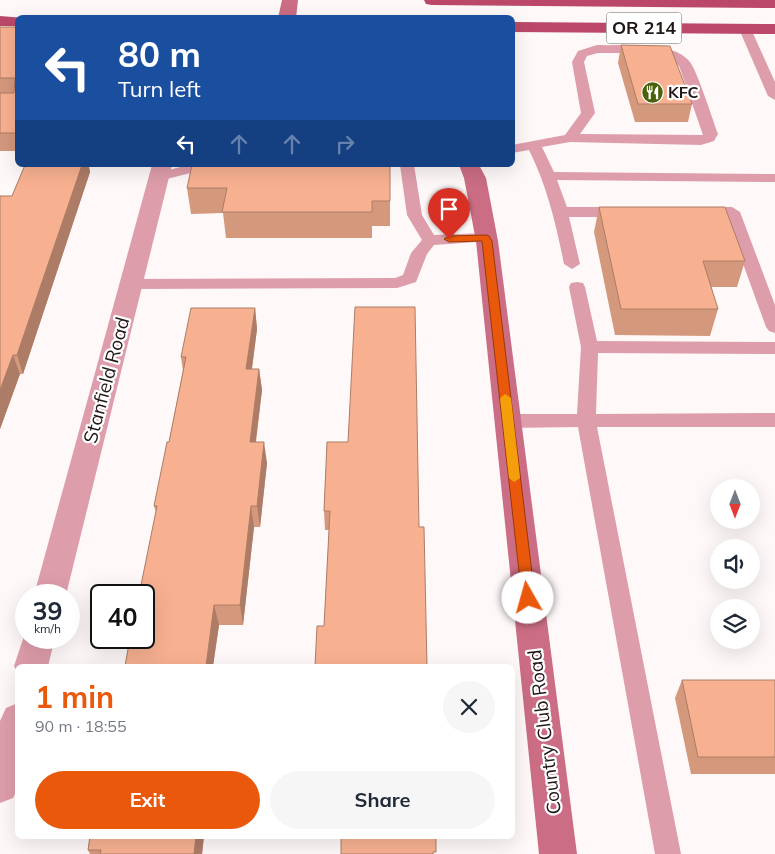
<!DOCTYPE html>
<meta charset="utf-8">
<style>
:root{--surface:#fff;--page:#f6f6f7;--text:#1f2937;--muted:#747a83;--accent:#ea580c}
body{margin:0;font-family:Mulish,sans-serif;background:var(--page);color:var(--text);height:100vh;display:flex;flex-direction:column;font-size:19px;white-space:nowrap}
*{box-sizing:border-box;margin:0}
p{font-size:16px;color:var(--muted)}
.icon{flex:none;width:28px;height:28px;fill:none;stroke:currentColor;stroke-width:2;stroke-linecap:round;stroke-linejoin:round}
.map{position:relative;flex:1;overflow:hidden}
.drawer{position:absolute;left:15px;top:664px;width:500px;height:175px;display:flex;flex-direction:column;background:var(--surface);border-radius:8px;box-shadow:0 5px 20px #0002}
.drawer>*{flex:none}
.hud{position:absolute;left:15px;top:15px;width:500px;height:152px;border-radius:8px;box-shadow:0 5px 20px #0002;background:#1a4fa0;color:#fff;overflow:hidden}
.needle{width:32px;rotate:180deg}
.controls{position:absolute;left:710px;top:479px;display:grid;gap:10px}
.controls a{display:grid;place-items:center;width:50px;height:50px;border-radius:50%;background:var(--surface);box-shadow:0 5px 20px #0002;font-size:25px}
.speed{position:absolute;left:15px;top:584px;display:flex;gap:10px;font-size:25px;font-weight:700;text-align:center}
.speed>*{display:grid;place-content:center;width:65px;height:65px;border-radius:50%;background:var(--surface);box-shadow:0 5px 20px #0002;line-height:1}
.speed small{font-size:12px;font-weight:400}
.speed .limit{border:2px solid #111;border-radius:8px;background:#fff;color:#111}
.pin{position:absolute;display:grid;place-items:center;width:42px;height:42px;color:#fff;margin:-51px -21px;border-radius:50% 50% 50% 0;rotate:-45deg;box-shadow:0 0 5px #0007}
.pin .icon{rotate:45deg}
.me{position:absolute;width:55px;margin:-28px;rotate:353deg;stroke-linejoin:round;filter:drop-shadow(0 0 4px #0008)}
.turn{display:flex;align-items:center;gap:18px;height:105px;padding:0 20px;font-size:22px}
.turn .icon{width:65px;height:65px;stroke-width:2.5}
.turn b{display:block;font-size:35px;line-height:42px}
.lanes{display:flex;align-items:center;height:48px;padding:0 20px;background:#0003;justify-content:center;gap:25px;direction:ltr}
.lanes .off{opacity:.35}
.round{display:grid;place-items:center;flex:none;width:52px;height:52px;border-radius:26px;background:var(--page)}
.summary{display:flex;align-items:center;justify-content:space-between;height:85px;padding:0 20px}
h1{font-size:30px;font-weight:700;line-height:38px;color:var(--accent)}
.button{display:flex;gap:10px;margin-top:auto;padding:10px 20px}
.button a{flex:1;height:58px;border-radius:30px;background:var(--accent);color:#fff;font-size:20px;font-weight:700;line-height:58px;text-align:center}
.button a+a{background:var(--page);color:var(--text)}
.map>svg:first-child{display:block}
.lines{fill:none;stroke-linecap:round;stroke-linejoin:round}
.lane{fill:#de9daa;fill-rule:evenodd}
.street{fill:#de9daa;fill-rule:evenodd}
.secondary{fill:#cb6d84;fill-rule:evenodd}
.primary{fill:#bb4869;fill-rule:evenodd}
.wall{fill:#d4987d}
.shaded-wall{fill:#ad7c66}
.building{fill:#f7b191;stroke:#ad7c66}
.route{fill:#ea580c;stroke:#983908}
.slow{fill:#f59e0b}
.labels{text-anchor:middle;stroke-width:4.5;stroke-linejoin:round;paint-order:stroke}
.far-poi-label{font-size:16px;font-weight:bold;fill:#201716;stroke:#fff;text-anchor:start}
.shield{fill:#fff;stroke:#635d5c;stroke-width:1}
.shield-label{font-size:18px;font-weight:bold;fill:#201716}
.street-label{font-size:19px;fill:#201716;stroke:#fff}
</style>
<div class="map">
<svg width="775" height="854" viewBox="0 0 775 854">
<rect width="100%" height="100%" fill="#fef8f8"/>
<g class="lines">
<g class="lane">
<path d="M745 25 751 29 775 82V100L768 96 739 29Z"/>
<path d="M597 45C622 46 673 40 690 62 698 73 712 118 718 134L714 141 701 145 570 142 542 147 554 172 775 174V182L557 180 567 207H623L631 212 623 217H569L580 264 572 269 564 264C556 224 547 186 529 150L512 153V145L565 135 581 113 572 62 578 51ZM598 53C624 54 659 48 679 66L703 135 580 134 595 113 584 62 587 56Z"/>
<path d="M188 165H212L210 168 159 181 152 177 154 174Z"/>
<path d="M400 165H414L422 215 434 235 486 233 491 235 494 238 491 241 434 245 427 254 416 282 397 288 131 289 125 288 123 284 125 280 131 279 395 278 403 275 411 253 422 240 407 215Z"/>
<path d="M703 207H732L740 212 775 305V333L769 331 766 327 726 217 698 215 695 212 698 209Z"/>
<path d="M577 282 583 283 585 287 597 341 775 342V354L598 353 596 414 775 413V427H597L681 854H655L578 427 508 428 501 426 499 421 501 416 508 414H577L581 347 569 287 571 283Z"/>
</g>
<g class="street">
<path d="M152 165H172L66 595H34Z"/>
<path d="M26 630V638H55L48 666H18V673L14 666Z"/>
<path d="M18 703V788L13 798 0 803V721L6 708Z"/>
</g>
<g class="secondary">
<path d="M282 0H298L296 18H278Z"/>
<path d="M459 165H479L486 178 498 241 577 854H539L476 241 464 178Z"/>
</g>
<g class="primary">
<path d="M424 0H775V8L432 5 426 4Z"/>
<path d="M0 16 24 18H18V26H0Z"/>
<path d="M512 22 775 24V34L512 32Z"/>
</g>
</g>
<g class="wall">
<rect x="0" y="27" width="18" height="124"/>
<path d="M621 45 692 104 688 122H635L618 63Z"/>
<path d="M25 165H90L89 167 90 172 23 374H20L0 429 12 196Z"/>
<path d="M390 165V226H372V238H226L223 213 191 214 187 188Z"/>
<path d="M599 207 745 261 737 287H711L718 309 710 336 615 335 594 232Z"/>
<path d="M255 308 257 329 252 369H259L262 390 256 442 267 463 260 527H254L243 625H219L213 666H125L156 512 154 506 169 442 183 371 181 357Z"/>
<path d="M327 442 419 527 324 626 329 530H325L324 511Z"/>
<path d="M682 680H775V774H691L675 698Z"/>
<path d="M90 836H204L202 854H90L88 850Z"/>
</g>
<g class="shaded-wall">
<path d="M82 165H90L89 167 90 172 23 374 17 355Z"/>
<path d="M255 308 257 329 249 390 246 369Z"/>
<path d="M13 355 20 374 0 429V390Z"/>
<path d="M259 369 262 390 253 463 250 442Z"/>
<path d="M264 442 267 463 260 527 257 506Z"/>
<path d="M251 506 254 527 243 625 240 605Z"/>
<path d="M214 605 219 625 213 666H206Z"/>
<path d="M196 836H204L202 854H194Z"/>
</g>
<g class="building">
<path d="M0 27H18V133H0V93H14L15 78H0Z"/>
<path d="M621 45 670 46 692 104H638Z"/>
<path d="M25 165H82L17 355H13L0 390V196H12Z"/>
<path d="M192 165H390V201H372V212H222L227 188H187Z"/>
<path d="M599 207H725L745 261H703L718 309H621Z"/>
<path d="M355 307H415L419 527H424L427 666H315L317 626H324L330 511H324L327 442H348Z"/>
<path d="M191 308H255L246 369H259L250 442H264L257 506H251L240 605H214L206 666H125L130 638H144V595H139L157 506H154L167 442H169L186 357H181Z"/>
<path d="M682 680H775V757H698Z"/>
<path d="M90 836H196L194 854H100L101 850H88Z"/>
<path d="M341 836H436V852H433V854H341Z"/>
</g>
<path class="route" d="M486 235 489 236 492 241 535 598 528 604 522 598 482 241 449 242 444 239 449 236Z"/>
<path class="slow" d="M505 394 511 398 520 478 514 482 509 478 500 398Z"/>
<defs>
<symbol id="restaurant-disc" viewBox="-11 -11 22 22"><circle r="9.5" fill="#4b610c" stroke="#fff"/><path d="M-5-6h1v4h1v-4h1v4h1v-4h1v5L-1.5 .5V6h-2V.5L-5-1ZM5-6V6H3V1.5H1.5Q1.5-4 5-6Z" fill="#fff"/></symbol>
</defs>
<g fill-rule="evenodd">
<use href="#restaurant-disc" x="640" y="80" width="25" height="25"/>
</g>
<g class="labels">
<g class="far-poi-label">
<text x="668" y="98">KFC</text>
</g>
<rect class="shield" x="606.5" y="12.5" width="75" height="31" rx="4"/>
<g class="shield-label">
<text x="644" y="34">OR 214</text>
</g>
<g class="street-label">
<text transform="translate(106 380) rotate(-75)" y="7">Stanfield Road</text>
<text transform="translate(544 732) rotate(-97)" y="7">Country Club Road</text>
</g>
</g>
</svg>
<div class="controls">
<a><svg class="needle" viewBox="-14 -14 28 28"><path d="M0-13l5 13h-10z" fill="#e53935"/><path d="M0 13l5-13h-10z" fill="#747a83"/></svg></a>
<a><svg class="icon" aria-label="sound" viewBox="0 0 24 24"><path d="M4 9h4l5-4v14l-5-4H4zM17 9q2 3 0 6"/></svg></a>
<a><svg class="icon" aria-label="layers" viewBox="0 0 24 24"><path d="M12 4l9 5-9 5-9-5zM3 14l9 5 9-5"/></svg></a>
</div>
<div class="speed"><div>39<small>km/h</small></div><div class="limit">40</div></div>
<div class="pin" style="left:449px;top:239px;background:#d93025"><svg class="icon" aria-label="arrive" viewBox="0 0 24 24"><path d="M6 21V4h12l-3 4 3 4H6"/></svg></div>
<svg class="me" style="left:528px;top:598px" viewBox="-20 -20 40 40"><circle r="19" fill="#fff"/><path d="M0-13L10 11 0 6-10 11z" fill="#ea580c"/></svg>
<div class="hud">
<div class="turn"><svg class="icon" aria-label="left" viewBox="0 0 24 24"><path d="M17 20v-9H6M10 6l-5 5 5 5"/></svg><div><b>80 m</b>Turn left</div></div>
<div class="lanes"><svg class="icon" aria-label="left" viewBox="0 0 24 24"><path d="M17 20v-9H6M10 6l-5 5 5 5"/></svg><svg class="icon off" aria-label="ahead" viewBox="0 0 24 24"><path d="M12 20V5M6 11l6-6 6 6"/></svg><svg class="icon off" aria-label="ahead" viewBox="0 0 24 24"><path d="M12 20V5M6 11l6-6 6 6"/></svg><svg class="icon off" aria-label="right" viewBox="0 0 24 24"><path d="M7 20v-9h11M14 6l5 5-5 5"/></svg></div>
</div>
<section class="drawer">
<div class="summary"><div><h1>1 min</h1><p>90 m · 18:55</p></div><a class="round"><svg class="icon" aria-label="close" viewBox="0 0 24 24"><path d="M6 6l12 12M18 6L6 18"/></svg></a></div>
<div class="button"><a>Exit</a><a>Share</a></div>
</section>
</div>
